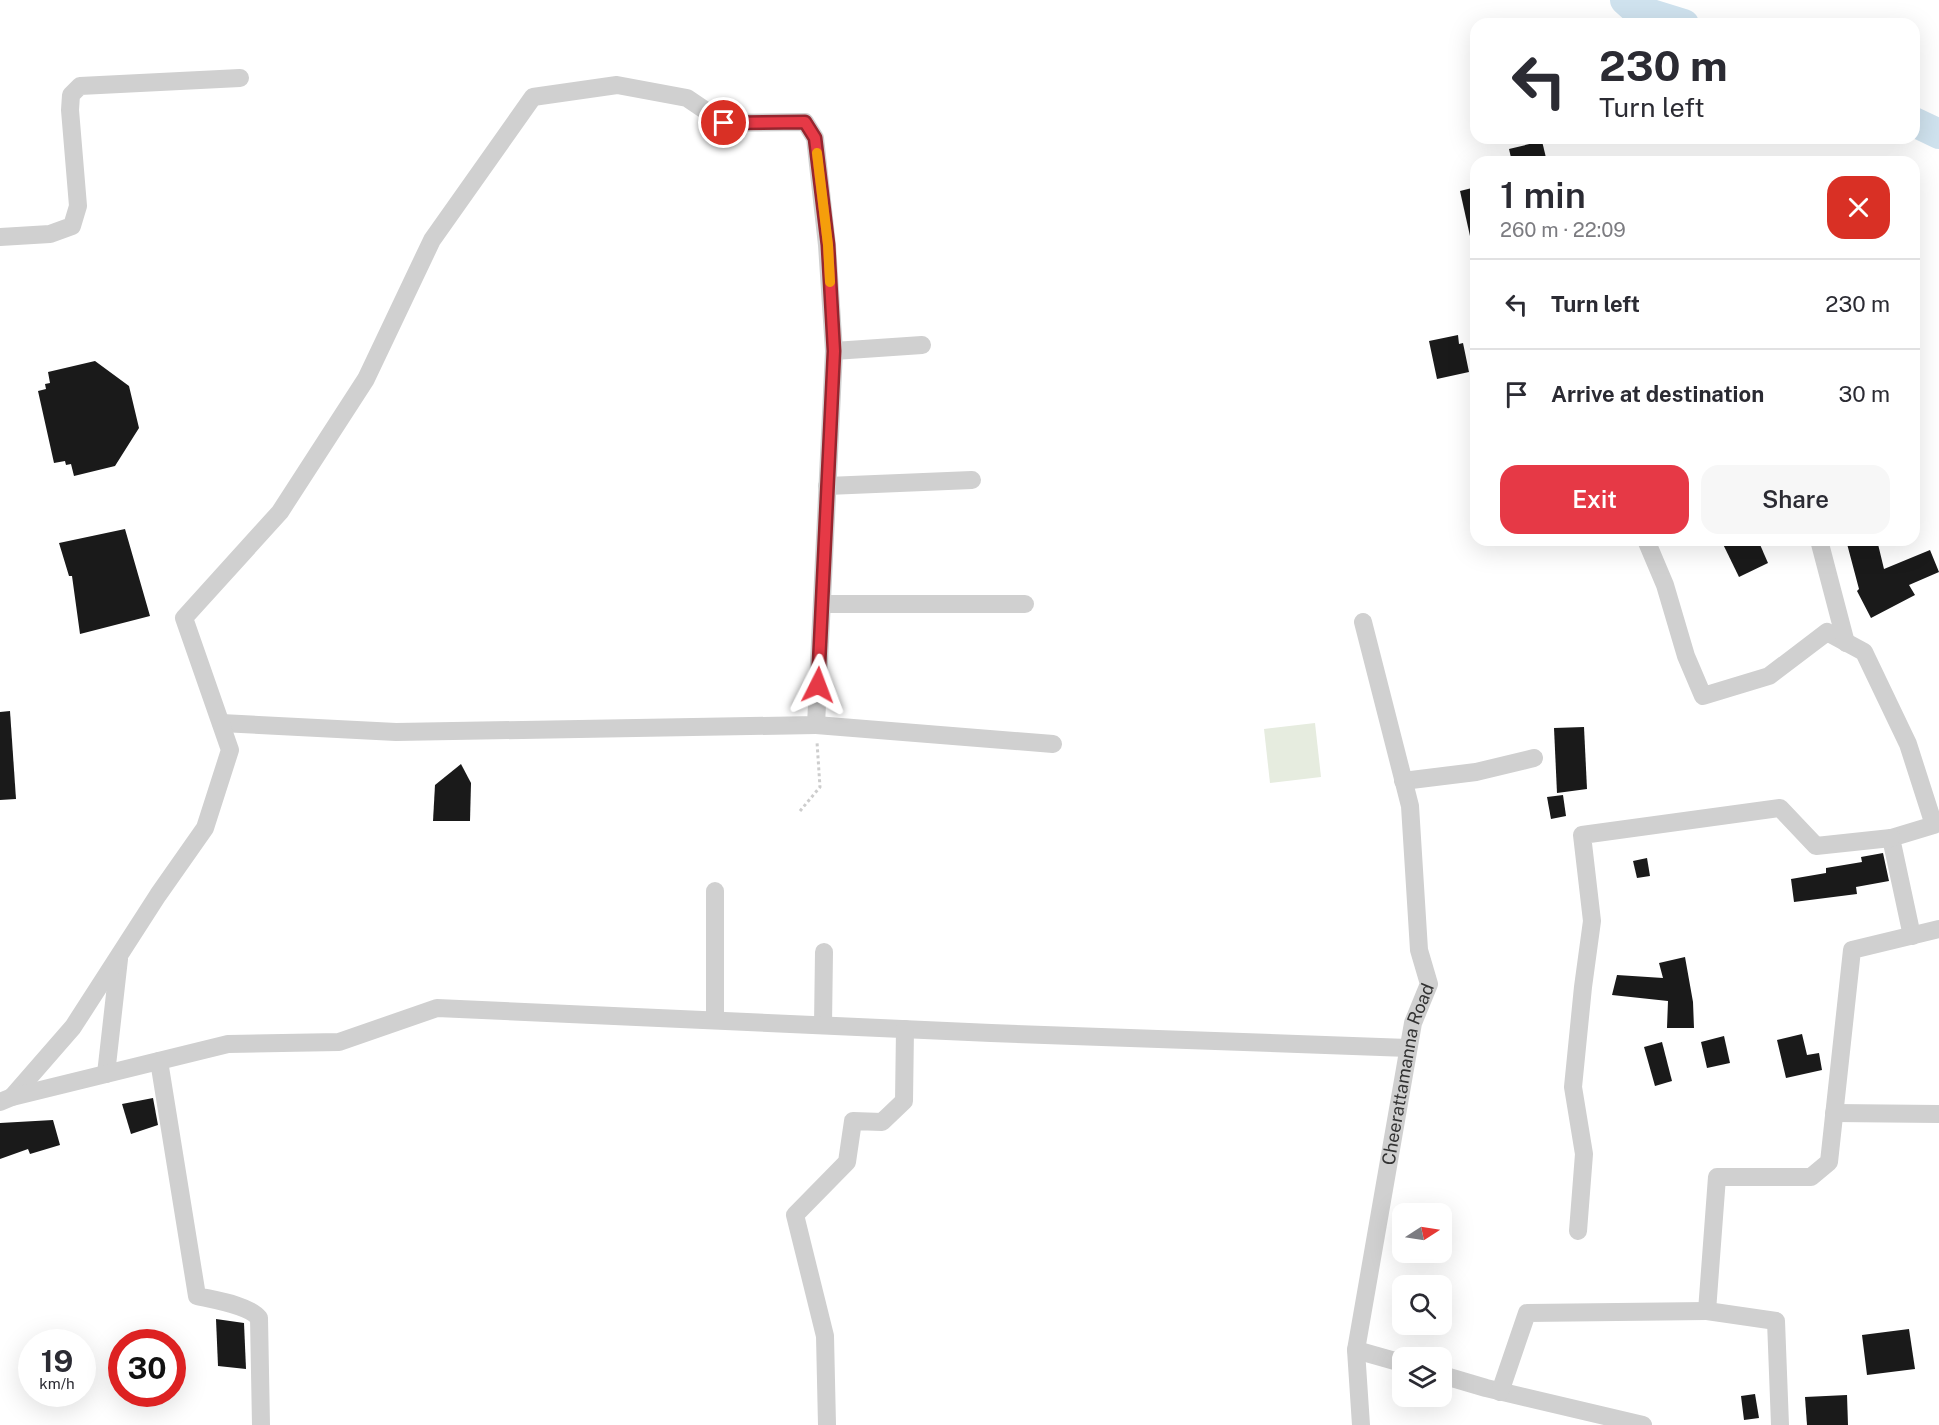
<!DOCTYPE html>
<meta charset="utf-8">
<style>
:root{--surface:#fff;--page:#f7f7f7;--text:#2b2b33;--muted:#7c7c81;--line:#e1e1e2;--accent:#e63946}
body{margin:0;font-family:"Public Sans",sans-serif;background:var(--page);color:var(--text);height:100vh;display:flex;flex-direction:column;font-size:22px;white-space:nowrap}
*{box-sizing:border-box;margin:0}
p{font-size:20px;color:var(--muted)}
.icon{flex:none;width:33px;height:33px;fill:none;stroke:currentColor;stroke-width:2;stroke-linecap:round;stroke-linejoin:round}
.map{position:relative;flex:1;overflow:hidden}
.details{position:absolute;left:1470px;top:156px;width:450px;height:390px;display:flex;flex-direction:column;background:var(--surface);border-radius:18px;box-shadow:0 6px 24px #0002}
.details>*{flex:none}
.guide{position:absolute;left:1470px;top:18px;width:450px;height:126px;border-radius:18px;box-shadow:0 6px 24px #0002;background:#fff;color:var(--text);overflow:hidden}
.needle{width:39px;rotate:78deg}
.controls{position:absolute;left:1392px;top:1203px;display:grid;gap:12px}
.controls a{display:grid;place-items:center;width:60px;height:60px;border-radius:12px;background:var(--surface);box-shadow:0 6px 24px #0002;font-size:30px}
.speed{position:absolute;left:18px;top:1329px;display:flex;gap:12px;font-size:30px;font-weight:700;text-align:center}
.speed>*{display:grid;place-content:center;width:78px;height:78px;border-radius:50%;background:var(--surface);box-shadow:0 6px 24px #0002;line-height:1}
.speed small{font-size:15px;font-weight:400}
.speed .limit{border:9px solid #d22;background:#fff;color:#111}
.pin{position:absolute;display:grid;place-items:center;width:51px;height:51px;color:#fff;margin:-26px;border:3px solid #fff;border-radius:50%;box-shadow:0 2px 6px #0007}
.me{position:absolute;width:66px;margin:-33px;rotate:3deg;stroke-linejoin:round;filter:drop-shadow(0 0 4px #0008)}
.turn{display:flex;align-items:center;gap:21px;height:126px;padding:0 30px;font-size:27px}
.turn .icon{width:78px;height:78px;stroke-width:2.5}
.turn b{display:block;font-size:42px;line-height:51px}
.round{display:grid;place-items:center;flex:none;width:63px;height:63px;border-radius:18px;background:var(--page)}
.summary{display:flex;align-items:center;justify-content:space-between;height:102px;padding:0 30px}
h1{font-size:36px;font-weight:600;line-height:45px}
.action{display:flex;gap:12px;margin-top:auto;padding:12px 30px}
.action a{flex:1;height:69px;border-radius:18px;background:var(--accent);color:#fff;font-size:24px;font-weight:600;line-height:69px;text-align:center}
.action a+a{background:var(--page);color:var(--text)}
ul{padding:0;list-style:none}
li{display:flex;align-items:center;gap:18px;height:90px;padding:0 30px;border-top:2px solid var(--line)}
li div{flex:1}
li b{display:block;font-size:22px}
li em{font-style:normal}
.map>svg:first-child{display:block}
.green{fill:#e6ecdf}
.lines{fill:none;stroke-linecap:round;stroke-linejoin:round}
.river{stroke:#cfe2ee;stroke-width:30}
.building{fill:#1a1a1a}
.path{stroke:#cdcdcd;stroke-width:3;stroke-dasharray:3 3;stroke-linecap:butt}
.minor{stroke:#d0d0d0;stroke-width:18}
.route-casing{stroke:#96252e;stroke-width:15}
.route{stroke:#e63946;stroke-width:10}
.slow{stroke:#f59e0b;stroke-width:10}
.labels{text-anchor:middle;stroke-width:6;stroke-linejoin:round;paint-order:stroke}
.street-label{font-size:18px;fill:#333;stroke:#fff}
</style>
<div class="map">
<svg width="1939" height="1425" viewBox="0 0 1939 1425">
<rect width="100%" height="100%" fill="#fff"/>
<path class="green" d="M1315 723 1321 777 1270 783 1264 729Z"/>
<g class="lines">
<g class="river">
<path d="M1625 0 1635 9 1684 24"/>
<path d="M1914 122 1939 134"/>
</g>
</g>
<g class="building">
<path d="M1542 141 1547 162H1512L1509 149Z"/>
<path d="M1476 187V236H1470L1460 191Z"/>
<path d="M1458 335 1459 344 1463 343 1469 372 1437 379 1429 341Z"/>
<path d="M95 361 129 386 139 428 115 466 74 476 71 464 66 465 65 461 54 463 38 391 46 389 45 384 50 383 48 372Z"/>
<path d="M125 529 150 616 80 634 72 576H69L59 543Z"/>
<path d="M1721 540H1758L1768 563 1739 577Z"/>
<path d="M1846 540H1877L1884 569 1930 550 1939 572 1909 585 1915 595 1871 618 1857 591 1859 589Z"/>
<path d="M10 711 16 799 0 800V712Z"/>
<path d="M1584 727 1587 789 1557 793 1554 728Z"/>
<path d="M461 764 471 783 470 821H433L435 785Z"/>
<path d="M1563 795 1566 816 1551 819 1547 797Z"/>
<path d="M1883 853 1889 881 1856 887 1857 894 1794 902 1791 879 1826 873V868L1862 862 1861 857Z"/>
<path d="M1647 858 1650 876 1637 878 1633 861Z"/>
<path d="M1685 957 1693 1002 1694 1028H1667L1668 1001 1612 995 1617 975 1663 978 1659 963Z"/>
<path d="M1802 1034 1807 1055 1819 1053 1822 1070 1786 1078 1777 1040Z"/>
<path d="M1724 1036 1730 1063 1707 1068 1701 1042Z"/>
<path d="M1662 1042 1672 1081 1655 1086 1644 1047Z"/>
<path d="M153 1098 158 1125 131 1134 122 1104Z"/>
<path d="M53 1120 60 1145 30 1154 28 1149 0 1159V1123Z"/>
<path d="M216 1319 244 1323 246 1369 218 1366Z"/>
<path d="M1909 1329 1915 1369 1867 1375 1862 1335Z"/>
<path d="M1755 1394 1759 1418 1744 1420 1741 1396Z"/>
<path d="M1847 1395 1848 1425H1807L1805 1397Z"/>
</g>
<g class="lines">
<path class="path" d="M800 811 820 787 817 742"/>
<g class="minor">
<path d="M0 237 50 234 72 226 78 206 70 110 71 95 80 86 240 78"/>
<path d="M827 486 972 480"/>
<path d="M1646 540 1665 585 1686 656 1703 696 1769 676 1827 632 1864 652 1908 744 1934 825 1891 838 1912 936"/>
<path d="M1819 540 1846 643"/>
<path d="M822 604H1025"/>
<path d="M221 723 396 732 816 725 834 351 922 345"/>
<path d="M816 725 1053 744"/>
<path d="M1403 781 1476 772 1534 758"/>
<path d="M715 1020V891"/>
<path d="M823 1025 824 952"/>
<path d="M159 1061 197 1296C214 1300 249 1305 259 1318L261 1425"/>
<path d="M106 1074 119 959"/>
<path d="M12 1097 73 1027 158 895 205 828 230 750 184 618 280 512 366 379 432 240 533 97 617 85 687 98 724 123 805 122 815 138 827 245 834 351"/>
<path d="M0 1102 12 1097 228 1044 339 1042 437 1008 991 1033 1408 1048"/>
<path d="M1834 1113 1939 1114"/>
<path d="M1578 1231 1584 1154 1573 1087 1583 987 1592 921 1582 835 1780 808 1816 846 1891 838"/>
<path d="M1356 1350 1402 1363"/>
<path d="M1442 1375 1486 1388 1643 1425"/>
<path d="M1500 1392 1527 1313 1707 1311"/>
<path d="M827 1425 825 1336 795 1215 847 1162 853 1121 882 1122 904 1101 905 1029"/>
<path id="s1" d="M1361 1425 1356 1350 1413 1023 1429 984 1419 950 1410 806 1363 622"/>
<path d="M1780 1425 1776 1321 1707 1311 1717 1177H1811L1829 1162 1852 950 1939 929"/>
</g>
</g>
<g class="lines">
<defs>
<path id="route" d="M724 123 805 122 815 138 828 245 834 351 818 685"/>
</defs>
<use href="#route" class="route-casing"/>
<use href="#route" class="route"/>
<path class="slow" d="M817 153 828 245 830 282"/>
</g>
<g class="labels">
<g class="street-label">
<text dy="6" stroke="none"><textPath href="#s1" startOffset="356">Cheerattamanna Road</textPath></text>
</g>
</g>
</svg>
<div class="controls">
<a><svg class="needle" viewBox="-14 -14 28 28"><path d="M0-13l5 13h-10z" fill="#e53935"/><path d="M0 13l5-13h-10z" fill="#7c7c81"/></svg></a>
<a><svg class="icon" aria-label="search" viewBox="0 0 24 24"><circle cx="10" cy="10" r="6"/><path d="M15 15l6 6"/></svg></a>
<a><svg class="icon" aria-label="layers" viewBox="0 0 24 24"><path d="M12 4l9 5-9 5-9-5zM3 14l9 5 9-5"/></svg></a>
</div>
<div class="speed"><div>19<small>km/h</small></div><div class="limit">30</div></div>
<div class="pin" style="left:724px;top:123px;background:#d93025"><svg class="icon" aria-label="arrive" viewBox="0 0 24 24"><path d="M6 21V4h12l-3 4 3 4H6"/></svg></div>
<svg class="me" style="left:818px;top:685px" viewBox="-20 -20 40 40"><path d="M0-17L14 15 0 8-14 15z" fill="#e63946" stroke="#fff" stroke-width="4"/></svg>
<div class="guide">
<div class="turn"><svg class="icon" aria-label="left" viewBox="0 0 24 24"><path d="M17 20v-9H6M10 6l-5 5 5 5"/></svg><div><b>230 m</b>Turn left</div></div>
</div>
<section class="details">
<div class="summary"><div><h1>1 min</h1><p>260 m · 22:09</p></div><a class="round" style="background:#d93025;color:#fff"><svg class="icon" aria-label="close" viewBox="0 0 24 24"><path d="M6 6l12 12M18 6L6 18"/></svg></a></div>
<ul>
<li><svg class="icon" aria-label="left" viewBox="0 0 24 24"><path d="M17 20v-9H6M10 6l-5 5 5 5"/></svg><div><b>Turn left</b></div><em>230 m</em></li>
<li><svg class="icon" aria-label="arrive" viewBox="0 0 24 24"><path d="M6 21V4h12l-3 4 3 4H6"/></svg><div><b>Arrive at destination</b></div><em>30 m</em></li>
</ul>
<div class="action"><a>Exit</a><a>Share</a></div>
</section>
</div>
